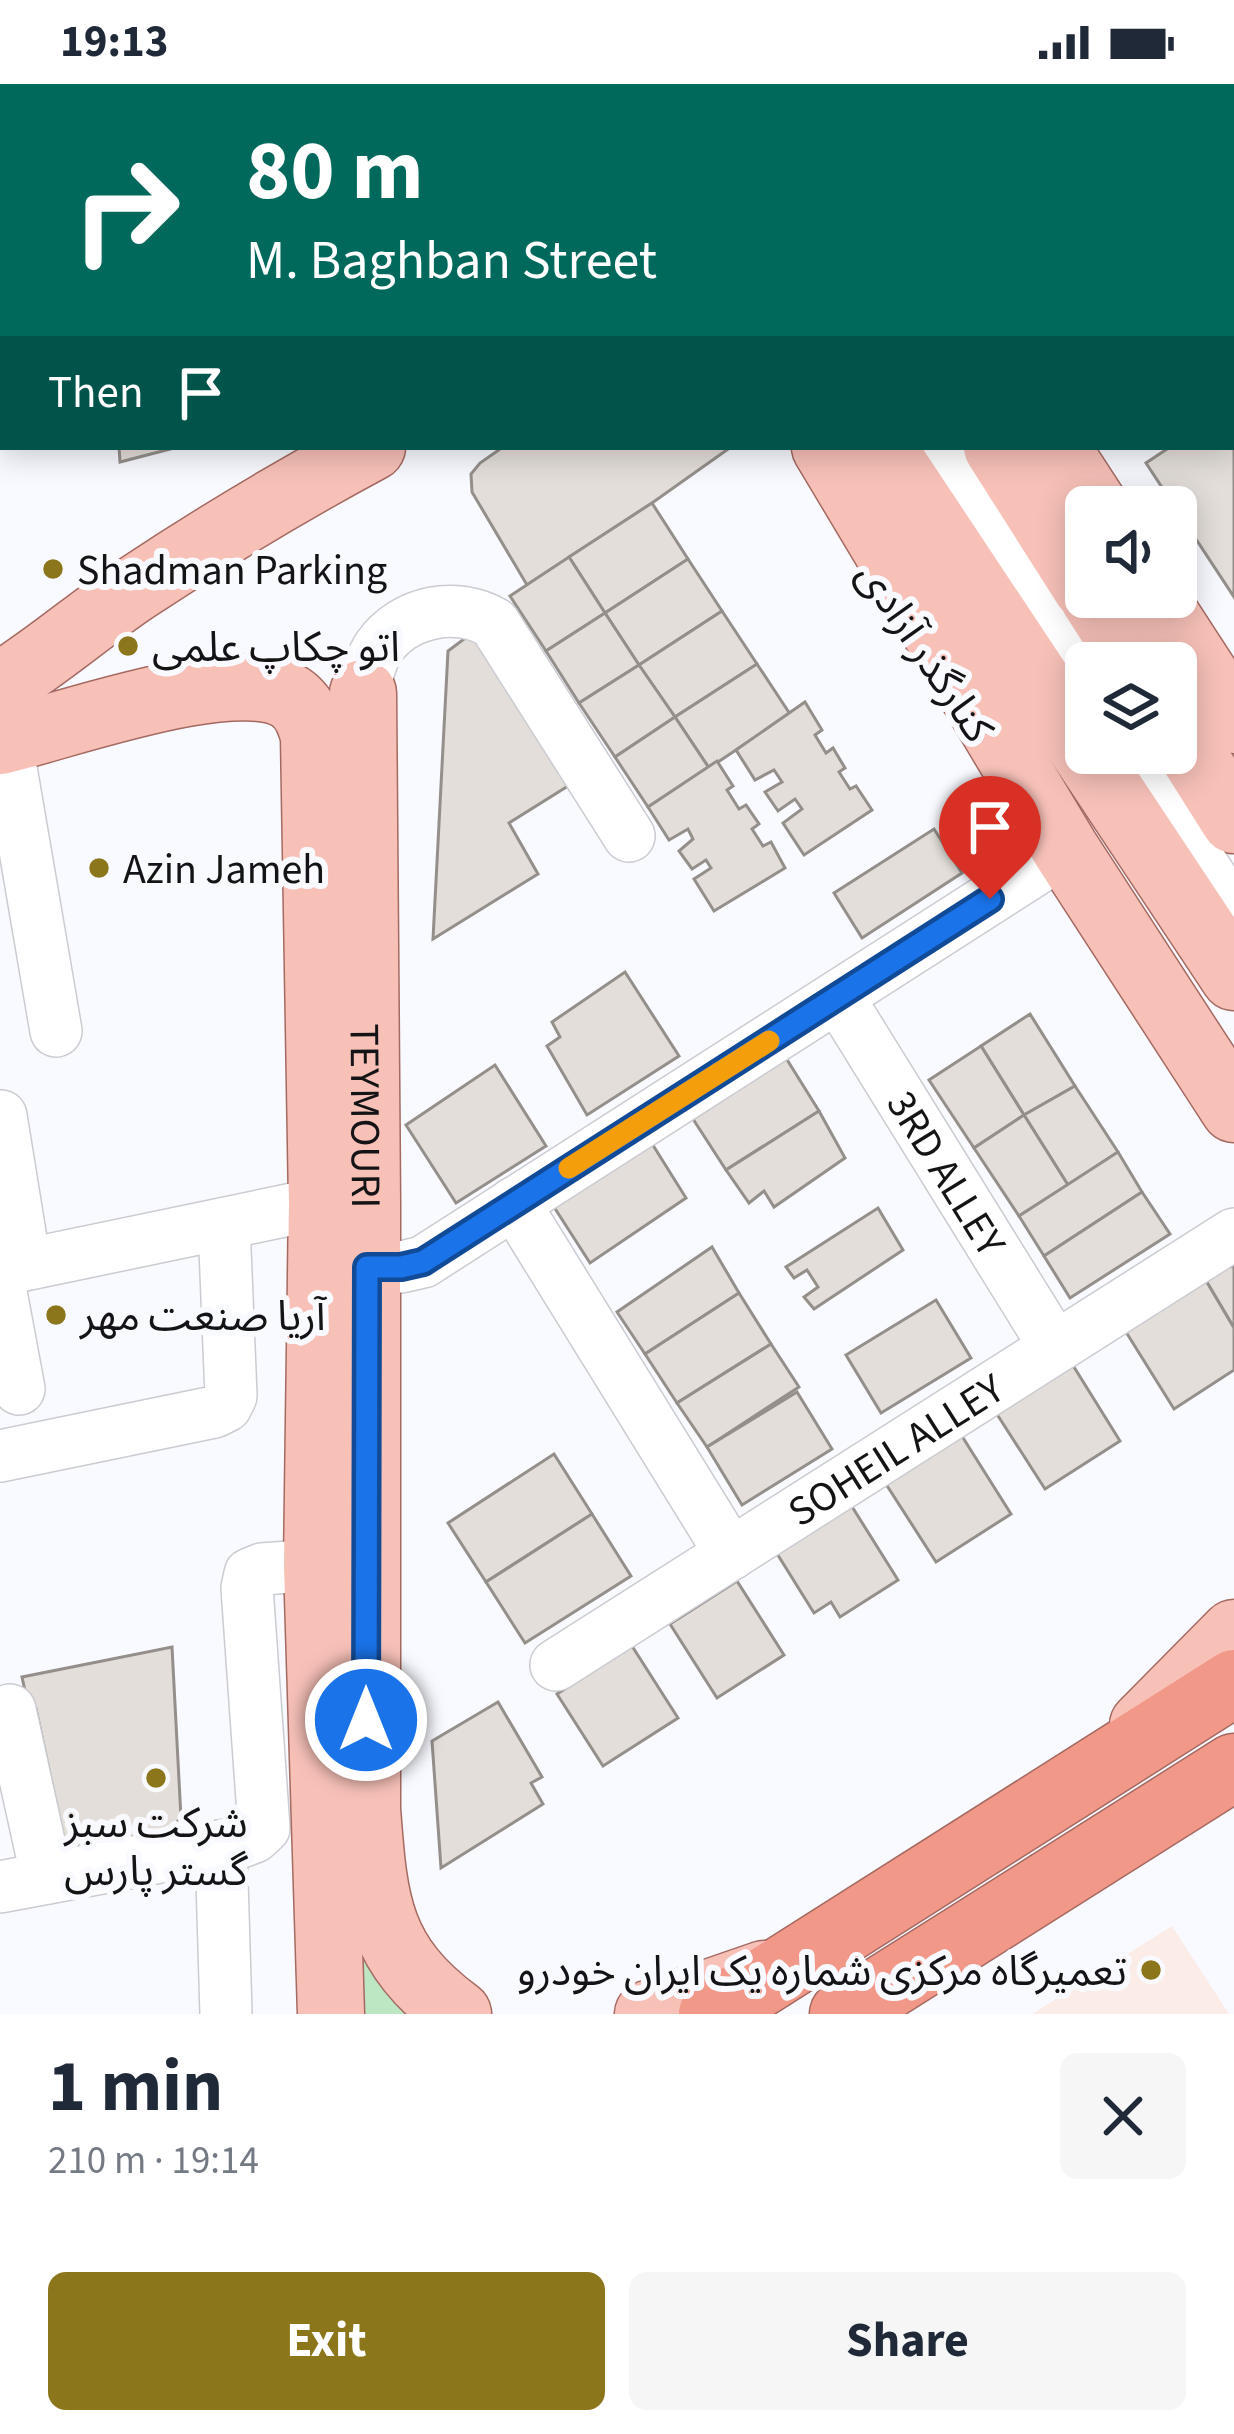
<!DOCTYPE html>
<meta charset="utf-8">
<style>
:root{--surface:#fff;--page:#f6f6f7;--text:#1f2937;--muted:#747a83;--accent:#8c761b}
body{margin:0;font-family:"Source Sans 3","Noto Sans Arabic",sans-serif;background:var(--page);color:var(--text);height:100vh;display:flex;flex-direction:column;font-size:45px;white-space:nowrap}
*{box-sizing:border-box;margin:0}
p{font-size:39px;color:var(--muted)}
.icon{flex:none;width:66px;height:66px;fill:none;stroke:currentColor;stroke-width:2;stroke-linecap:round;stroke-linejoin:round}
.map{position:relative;height:1930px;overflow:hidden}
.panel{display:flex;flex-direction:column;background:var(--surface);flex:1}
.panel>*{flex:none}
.top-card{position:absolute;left:0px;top:0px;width:1236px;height:366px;box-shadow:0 6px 30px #0003;background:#00695c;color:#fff;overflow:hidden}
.tools{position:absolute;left:1065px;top:402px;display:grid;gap:24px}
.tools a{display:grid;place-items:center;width:132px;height:132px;border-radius:18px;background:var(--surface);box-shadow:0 6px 30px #0003;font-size:60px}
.pin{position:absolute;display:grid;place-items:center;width:102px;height:102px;color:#fff;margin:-123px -51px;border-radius:50% 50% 50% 0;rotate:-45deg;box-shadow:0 0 12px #0007}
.pin .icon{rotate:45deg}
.me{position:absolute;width:132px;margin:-66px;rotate:0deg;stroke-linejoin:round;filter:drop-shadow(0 0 9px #0008)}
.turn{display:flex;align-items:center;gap:42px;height:252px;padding:0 48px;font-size:54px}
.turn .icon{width:156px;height:156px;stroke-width:2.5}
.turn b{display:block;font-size:84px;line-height:102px}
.then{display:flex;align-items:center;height:114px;padding:0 48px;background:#0003;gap:24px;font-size:45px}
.round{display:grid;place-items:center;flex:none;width:126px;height:126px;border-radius:18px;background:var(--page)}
.head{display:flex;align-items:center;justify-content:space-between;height:204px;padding:0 48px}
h1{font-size:72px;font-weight:700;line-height:90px}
.action{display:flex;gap:24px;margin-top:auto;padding:24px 48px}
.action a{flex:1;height:138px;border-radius:18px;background:var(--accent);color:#fff;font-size:48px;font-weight:700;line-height:138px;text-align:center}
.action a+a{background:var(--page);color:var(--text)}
.status{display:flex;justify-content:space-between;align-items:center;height:84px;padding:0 60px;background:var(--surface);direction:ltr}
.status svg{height:33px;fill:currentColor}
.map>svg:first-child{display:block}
.commercial{fill:#fcece8}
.built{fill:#edeffd}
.green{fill:#bde6c3}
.building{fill:#e3ded9;stroke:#948f8b;stroke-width:3}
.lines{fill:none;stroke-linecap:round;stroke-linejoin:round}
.minor-casing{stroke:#cbccd2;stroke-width:54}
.major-casing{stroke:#a46a61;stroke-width:69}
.highway-casing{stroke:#a46a61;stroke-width:69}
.minor{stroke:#fff;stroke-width:51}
.major{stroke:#f7c1b8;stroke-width:66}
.highway{stroke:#f29889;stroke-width:66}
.route-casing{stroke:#114b97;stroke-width:30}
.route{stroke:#1a73e8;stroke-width:21}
.slow{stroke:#f59e0b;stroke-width:21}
.poi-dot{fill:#8c761b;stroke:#f9faff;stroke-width:4.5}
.labels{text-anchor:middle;stroke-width:12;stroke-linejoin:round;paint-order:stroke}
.poi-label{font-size:42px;fill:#141416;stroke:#f9faff;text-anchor:start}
.street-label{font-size:42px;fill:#141416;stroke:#f9faff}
</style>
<div class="status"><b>19:13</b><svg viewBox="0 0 49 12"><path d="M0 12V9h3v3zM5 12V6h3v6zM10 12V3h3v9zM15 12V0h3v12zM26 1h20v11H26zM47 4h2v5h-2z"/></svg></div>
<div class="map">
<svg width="1234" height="1930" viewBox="0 0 1234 1930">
<rect width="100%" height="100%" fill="#f9faff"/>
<path class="commercial" d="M1172 1842 1229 1930H1032Z"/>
<path class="built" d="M1053 0H1234L1233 312V3H1049Z"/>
<path class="green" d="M358 1845 422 1930H356Z"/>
<g class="building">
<path d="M163 0H226V1L163 3Z"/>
<path d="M412 0H481L476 3H410Z"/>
<path d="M481 0H546L548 3H476Z"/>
<path d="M1234 321V513L1146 379 1170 363H1233Z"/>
<path d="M119 363H178L120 378Z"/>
<path d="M503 363H731L652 419 527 501 472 408 471 390 480 379Z"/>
<path d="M652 419 688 475 605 529 569 473Z"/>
<path d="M569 473 605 529 546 567 510 512Z"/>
<path d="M688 475 722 527 639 581 605 529Z"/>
<path d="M722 527 757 580 675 633 639 581Z"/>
<path d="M605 529 639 581 579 619 546 567Z"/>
<path d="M476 546 576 697 509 739 538 790 433 855 448 567Z"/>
<path d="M757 580 790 630 709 684 675 633Z"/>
<path d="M639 581 675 633 615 673 579 619Z"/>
<path d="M805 618 822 646 815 651 826 669 833 664 845 684 839 688 850 705 856 702 872 726 804 771 783 739 802 725 795 715 778 727 765 708 782 698 774 686 755 696 736 666Z"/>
<path d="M675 633 709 684 648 723 615 673Z"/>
<path d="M717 677 733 702 727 706 739 725 746 721 759 740 752 745 763 762 771 758 785 784 714 827 694 795 711 784 706 776 692 785 679 767 693 755 688 745 669 756 648 723Z"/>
<path d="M934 745 962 789 862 854 834 809Z"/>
<path d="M625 888 679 972 587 1031 547 962 560 953 552 938Z"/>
<path d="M1030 930 1075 1002 1024 1031 981 962Z"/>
<path d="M981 962 1024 1031 974 1064 929 996Z"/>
<path d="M786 974 819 1027 726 1086 693 1035Z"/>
<path d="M495 981 546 1062 456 1119 406 1041Z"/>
<path d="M1075 1002 1118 1068 1068 1101 1024 1031Z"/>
<path d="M819 1027 845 1074 774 1123 764 1107 749 1119 726 1086Z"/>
<path d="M1024 1031 1068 1101 1019 1132 974 1064Z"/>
<path d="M651 1058 686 1114 590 1179 554 1123Z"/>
<path d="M1118 1068 1142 1108 1044 1172 1019 1132Z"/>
<path d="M1142 1108 1170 1150 1070 1214 1044 1172Z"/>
<path d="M878 1124 903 1166 814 1225 804 1213 818 1203 807 1186 794 1194 786 1183Z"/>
<path d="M712 1163 739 1209 645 1270 617 1228Z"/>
<path d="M1226 1182 1234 1183V1244L1205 1195Z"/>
<path d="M1205 1195 1234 1244V1286L1174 1325 1126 1248Z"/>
<path d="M739 1209 771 1260 677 1319 645 1270Z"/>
<path d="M936 1216 971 1274 881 1329 846 1271Z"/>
<path d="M771 1260 799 1303 707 1363 677 1319Z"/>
<path d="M1069 1275 1120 1357 1045 1405 993 1324Z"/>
<path d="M797 1308 832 1365 742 1421 707 1363Z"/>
<path d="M960 1349 1011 1430 936 1478 884 1397Z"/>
<path d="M554 1370 592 1430 486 1498 448 1439Z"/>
<path d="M851 1421 898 1496 840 1533 831 1518 814 1529 776 1468Z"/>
<path d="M592 1430 631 1492 525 1559 486 1498Z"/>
<path d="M737 1497 784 1571 717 1614 670 1540Z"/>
<path d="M632 1562 678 1634 603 1682 557 1610Z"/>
<path d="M172 1563 181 1734 163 1752 66 1765 36 1625 29 1626 22 1593Z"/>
<path d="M498 1618 542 1693 531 1699 543 1720 441 1784 432 1657Z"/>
</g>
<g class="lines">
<defs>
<g id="minor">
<path d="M701 0 703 3"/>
<path d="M0 166 3 165"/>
<path d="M934 363 1086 599"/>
<path d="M363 609C367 593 370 576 379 563 405 527 456 517 494 539L629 752"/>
<path d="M6 655 56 947"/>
<path d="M1131 669 1234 830"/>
<path id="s1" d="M838 913 1055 1263"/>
<path d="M1 1032 25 1180"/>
<path d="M514 1119 731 1470"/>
<path d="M367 1183H401L423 1178 1066 766"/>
<path d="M0 1186 322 1119"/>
<path d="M0 1203 19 1305"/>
<path d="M0 1372 214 1328 226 1322 231 1312 224 1140"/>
<path id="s2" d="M556 1581 1234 1150"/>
<path d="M10 1626 47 1794"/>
<path d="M221 1762 226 1930"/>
<path d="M0 1803 241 1758 254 1753 264 1744 247 1504 250 1490 262 1485 317 1481"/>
</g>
<g id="major">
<path d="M325 0V3"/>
<path d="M646 0 648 3"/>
<path d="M792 0 794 3"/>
<path d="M991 3 995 0"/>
<path d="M825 363 1066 766 1234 1025"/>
<path d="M882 363 1234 893"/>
<path d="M997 363 1086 503"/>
<path d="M1056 363 1095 423"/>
<path d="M1093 513 1135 579"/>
<path d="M1154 513 1234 636"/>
<path d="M0 602C47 573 89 536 135 505 212 454 290 407 372 363"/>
<path id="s3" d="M363 609 367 1120V1725C374 1818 377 1870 458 1930"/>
<path d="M1176 644 1234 736"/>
<path d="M0 657C63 643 235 579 290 613 304 622 310 637 314 652L322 1119 317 1481 331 1930"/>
<path d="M1143 1641 1234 1549"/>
<path d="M648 1930 764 1890"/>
</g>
<g id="highway">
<path d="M712 1930 1234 1599"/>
<path d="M843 1930 1234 1683"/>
</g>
</defs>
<use href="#minor" class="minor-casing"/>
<use href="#major" class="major-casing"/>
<use href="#highway" class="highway-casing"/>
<use href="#minor" class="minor"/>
<use href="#major" class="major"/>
<use href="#highway" class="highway"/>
</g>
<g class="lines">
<defs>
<path id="route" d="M366 1636 367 1183H401L423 1178 990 815"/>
</defs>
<use href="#route" class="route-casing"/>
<use href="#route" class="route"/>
<path class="slow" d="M569 1084 769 957"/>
</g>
<g class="poi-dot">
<circle cx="53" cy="485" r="12"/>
<circle cx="128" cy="562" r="12"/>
<circle cx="99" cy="784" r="12"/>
<circle cx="56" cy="1231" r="12"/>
<circle cx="156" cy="1694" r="12"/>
<circle cx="1151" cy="1886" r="12"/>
</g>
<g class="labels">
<g class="poi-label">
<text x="77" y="500">Shadman Parking</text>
<text x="152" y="577">اتو چکاپ علمی</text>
<text x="123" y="799">Azin Jameh</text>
<text x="80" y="1246">آریا صنعت مهر</text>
<text x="156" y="1753" text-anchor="middle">شرکت سبز<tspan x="156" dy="48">گستر پارس</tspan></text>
<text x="1127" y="1901" text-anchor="end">تعمیرگاه مرکزی شماره یک ایران خودرو</text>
</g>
<g class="street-label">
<text transform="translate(926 567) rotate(56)" y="15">کنارگذر آزادی</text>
<text dy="15" stroke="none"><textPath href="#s3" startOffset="423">TEYMOURI</textPath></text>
<text dy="15" stroke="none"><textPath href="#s1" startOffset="207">3RD ALLEY</textPath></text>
<text dy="15" stroke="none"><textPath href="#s2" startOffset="402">SOHEIL ALLEY</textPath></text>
</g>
</g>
</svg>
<div class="tools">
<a><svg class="icon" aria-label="sound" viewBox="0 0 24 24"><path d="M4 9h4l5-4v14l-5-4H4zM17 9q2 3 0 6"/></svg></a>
<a><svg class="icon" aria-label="layers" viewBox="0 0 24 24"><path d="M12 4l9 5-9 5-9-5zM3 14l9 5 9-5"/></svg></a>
</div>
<div class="pin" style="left:990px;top:815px;background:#d93025"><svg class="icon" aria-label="arrive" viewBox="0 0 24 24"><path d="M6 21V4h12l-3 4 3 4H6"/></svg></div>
<svg class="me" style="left:366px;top:1636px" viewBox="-20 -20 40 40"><circle r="17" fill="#1a73e8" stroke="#fff" stroke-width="3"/><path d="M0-11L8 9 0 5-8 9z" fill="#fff"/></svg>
<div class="top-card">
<div class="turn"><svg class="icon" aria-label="right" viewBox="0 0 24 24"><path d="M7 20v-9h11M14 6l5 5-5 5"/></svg><div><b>80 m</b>M. Baghban Street</div></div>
<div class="then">Then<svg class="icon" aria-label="arrive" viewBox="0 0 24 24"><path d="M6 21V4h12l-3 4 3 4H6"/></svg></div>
</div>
</div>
<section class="panel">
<div class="head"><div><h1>1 min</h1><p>210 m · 19:14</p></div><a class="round"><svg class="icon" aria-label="close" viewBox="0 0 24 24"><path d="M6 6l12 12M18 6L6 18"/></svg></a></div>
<div class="action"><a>Exit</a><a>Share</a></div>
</section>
